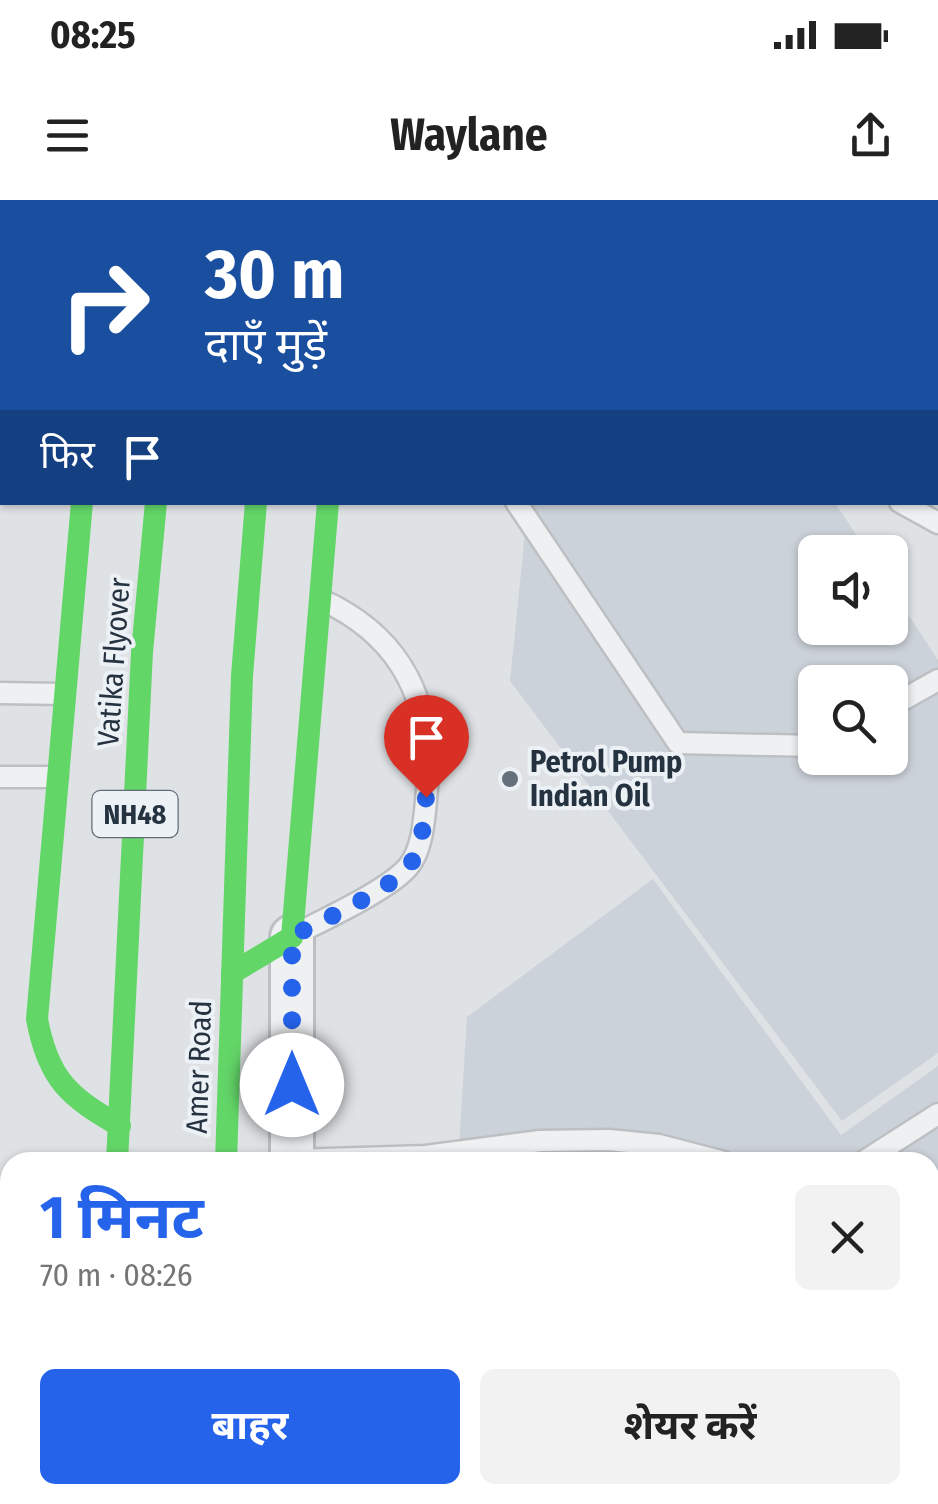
<!DOCTYPE html>
<html lang="hi">
<meta charset="utf-8">
<style>
:root{--surface:#fff;--page:#f2f2f2;--text:#222;--muted:#767676;--accent:#2563eb}
body{margin:0;font-family:"Fira Sans Condensed","Noto Sans Devanagari",sans-serif;background:var(--page);color:var(--text);height:100vh;display:flex;flex-direction:column;font-size:38px;white-space:nowrap}
*{box-sizing:border-box;margin:0}
p{font-size:32px;color:var(--muted)}
.icon{flex:none;width:55px;height:55px;fill:none;stroke:currentColor;stroke-width:2;stroke-linecap:round;stroke-linejoin:round}
.map{position:relative;flex:1;overflow:hidden}
.side{position:absolute;left:0px;top:952px;width:940px;height:352px;display:flex;flex-direction:column;background:var(--surface);border-radius:30px 30px 0 0;box-shadow:0 2px 8px #0004}
.side>*{flex:none}
.hud{position:absolute;left:0px;top:0px;width:940px;height:305px;box-shadow:0 2px 8px #0004;background:#1a4fa0;color:#fff;overflow:hidden}
.tools{position:absolute;left:798px;top:335px;display:grid;gap:20px}
.tools a{display:grid;place-items:center;width:110px;height:110px;border-radius:15px;background:var(--surface);box-shadow:0 2px 8px #0004;font-size:50px}
.pin{position:absolute;display:grid;place-items:center;width:85px;height:85px;color:#fff;margin:-102px -42px;border-radius:50% 50% 50% 0;rotate:-45deg;box-shadow:0 0 10px #0007}
.pin .icon{rotate:45deg}
.me{position:absolute;width:110px;margin:-55px;rotate:0deg;stroke-linejoin:round;filter:drop-shadow(0 0 8px #0008)}
.turn{display:flex;align-items:center;gap:35px;height:210px;padding:0 40px;font-size:45px}
.turn .icon{width:130px;height:130px;stroke-width:2.5}
.turn b{display:block;font-size:70px;line-height:85px}
.then{display:flex;align-items:center;height:95px;padding:0 40px;background:#0003;gap:20px;font-size:38px}
.round{display:grid;place-items:center;flex:none;width:105px;height:105px;border-radius:15px;background:var(--page)}
.summary{display:flex;align-items:center;justify-content:space-between;height:170px;padding:0 40px}
h1{font-size:60px;font-weight:700;line-height:75px;color:var(--accent)}
.action{display:flex;gap:20px;margin-top:auto;padding:20px 40px}
.action a{flex:1;height:115px;border-radius:15px;background:var(--accent);color:#fff;font-size:40px;font-weight:700;line-height:115px;text-align:center}
.action a+a{background:var(--page);color:var(--text)}
.status{display:flex;justify-content:space-between;align-items:center;height:70px;padding:0 50px;background:var(--surface);direction:ltr}
.status svg{height:28px;fill:currentColor}
header{display:flex;justify-content:space-between;align-items:center;height:130px;padding:0 40px;background:var(--surface);font-size:45px;font-weight:700}
.map>svg:first-child{display:block}
.built{fill:#ccd2d9;fill-rule:evenodd}
.lines{fill:none;stroke-linecap:round;stroke-linejoin:round}
.lane-casing{stroke:#bdc0c3;stroke-width:25}
.street-casing{stroke:#bdc0c3;stroke-width:48}
.lane{stroke:#eef0f2;stroke-width:20}
.street{stroke:#eef0f2;stroke-width:42}
.fast{stroke:#63d668;stroke-width:22}
.slow{stroke:#ff974d;stroke-width:22}
.route{stroke:#2563eb;stroke-width:18;stroke-dasharray:0 32.4}
.poi-dot{fill:#66707a;stroke:#ecf1f6;stroke-width:4}
.labels{text-anchor:middle;stroke-width:8;stroke-linejoin:round;paint-order:stroke}
.shield{fill:#ecf1f6;stroke:#616b77;stroke-width:2.5}
.shield-label{font-size:28px;font-weight:bold;fill:#253240}
.street-label{font-size:30px;fill:#253240;stroke:#ecf1f6}
.poi-label{font-size:30px;font-weight:bold;fill:#253240;stroke:#ecf1f6;text-anchor:start}
</style>
<div class="status"><b>08:25</b><svg viewBox="0 0 49 12"><path d="M0 12V9h3v3zM5 12V6h3v6zM10 12V3h3v9zM15 12V0h3v12zM26 1h20v11H26zM47 4h2v5h-2z"/></svg></div>
<header><svg class="icon" aria-label="menu" viewBox="0 0 24 24"><path d="M4 6h16M4 12h16M4 18h16"/></svg>Waylane<svg class="icon" aria-label="share" viewBox="0 0 24 24"><path d="M12 15V3M7 8l5-5 5 5M5 13v7h14v-7"/></svg></header>
<div class="map">
<svg width="938" height="1304" viewBox="0 0 938 1304">
<rect width="100%" height="100%" fill="#dfe2e5"/>
<g class="built">
<path d="M559 0H815L817 2H559Z"/>
<path d="M528 303H835L868 352H815V428H890V387L938 460V853L842 921 510 481ZM815 482H890V558H815Z"/>
<path d="M653 679 841 935 938 866V1304H438L439 1295H930V962H458L467 817Z"/>
</g>
<g class="lines">
<defs>
<g id="lane">
<path d="M885 0 886 2"/>
<path d="M516 302 678 543 815 546"/>
<path d="M900 302 938 323"/>
<path d="M0 493 63 494"/>
<path d="M890 507 938 480"/>
<path d="M0 577H57"/>
<path d="M296 734C325 719 388 690 408 667 422 650 424 622 426 601 436 510 407 439 322 400"/>
<path d="M292 960 426 956 540 941 609 940 659 945 724 962"/>
<path d="M863 962 938 914"/>
<path d="M930 1000 938 994"/>
<path d="M0 1106 10 1108"/>
<path d="M29 1304V1295"/>
</g>
<g id="street">
<path d="M292 962V737"/>
<path d="M476 1295 483 1304"/>
<path d="M291 1304V1295"/>
<path d="M925 1304 938 1295"/>
</g>
</defs>
<use href="#lane" class="lane-casing"/>
<use href="#street" class="street-casing"/>
<use href="#lane" class="lane"/>
<use href="#street" class="street"/>
<g class="fast">
<path d="M107 0V2"/>
<path d="M280 0V2"/>
<path d="M355 0V2"/>
<path d="M82 302 37 819C48 879 69 897 120 926"/>
<path d="M232 773 292 737 328 302"/>
<path d="M117 962 142 452 156 302"/>
<path d="M226 962 242 476 256 302"/>
<path d="M215 1295V1304"/>
<path d="M93 1304 94 1295"/>
</g>
<path class="slow" d="M183 0V2"/>
</g>
<g class="lines">
<path class="route" d="M292 885V736C320 722 391 689 409 666 423 647 424 619 426 597"/>
</g>
<circle class="poi-dot" cx="510" cy="579" r="10"/>
<g class="labels">
<rect class="shield" x="92.5" y="591" width="85" height="46" rx="8"/>
<g class="shield-label">
<text x="135" y="624">NH48</text>
</g>
<g class="street-label">
<text transform="translate(114 462) rotate(-86)" y="10">Vatika Flyover</text>
<text transform="translate(199 867) rotate(-88)" y="10">Amer Road</text>
</g>
<g class="poi-label">
<text x="530" y="572">Petrol Pump<tspan x="530" dy="34">Indian Oil</tspan></text>
</g>
</g>
</svg>
<div class="tools">
<a><svg class="icon" aria-label="sound" viewBox="0 0 24 24"><path d="M4 9h4l5-4v14l-5-4H4zM17 9q2 3 0 6"/></svg></a>
<a><svg class="icon" aria-label="search" viewBox="0 0 24 24"><circle cx="10" cy="10" r="6"/><path d="M15 15l6 6"/></svg></a>
</div>
<div class="pin" style="left:426px;top:597px;background:#d93025"><svg class="icon" aria-label="arrive" viewBox="0 0 24 24"><path d="M6 21V4h12l-3 4 3 4H6"/></svg></div>
<svg class="me" style="left:292px;top:885px" viewBox="-20 -20 40 40"><circle r="19" fill="#fff"/><path d="M0-13L10 11 0 6-10 11z" fill="#2563eb"/></svg>
<div class="hud">
<div class="turn"><svg class="icon" aria-label="right" viewBox="0 0 24 24"><path d="M7 20v-9h11M14 6l5 5-5 5"/></svg><div><b>30 m</b>दाएँ मुड़ें</div></div>
<div class="then">फिर<svg class="icon" aria-label="arrive" viewBox="0 0 24 24"><path d="M6 21V4h12l-3 4 3 4H6"/></svg></div>
</div>
<section class="side">
<div class="summary"><div><h1>1 मिनट</h1><p>70 m · 08:26</p></div><a class="round"><svg class="icon" aria-label="close" viewBox="0 0 24 24"><path d="M6 6l12 12M18 6L6 18"/></svg></a></div>
<div class="action"><a>बाहर</a><a>शेयर करें</a></div>
</section>
</div>
